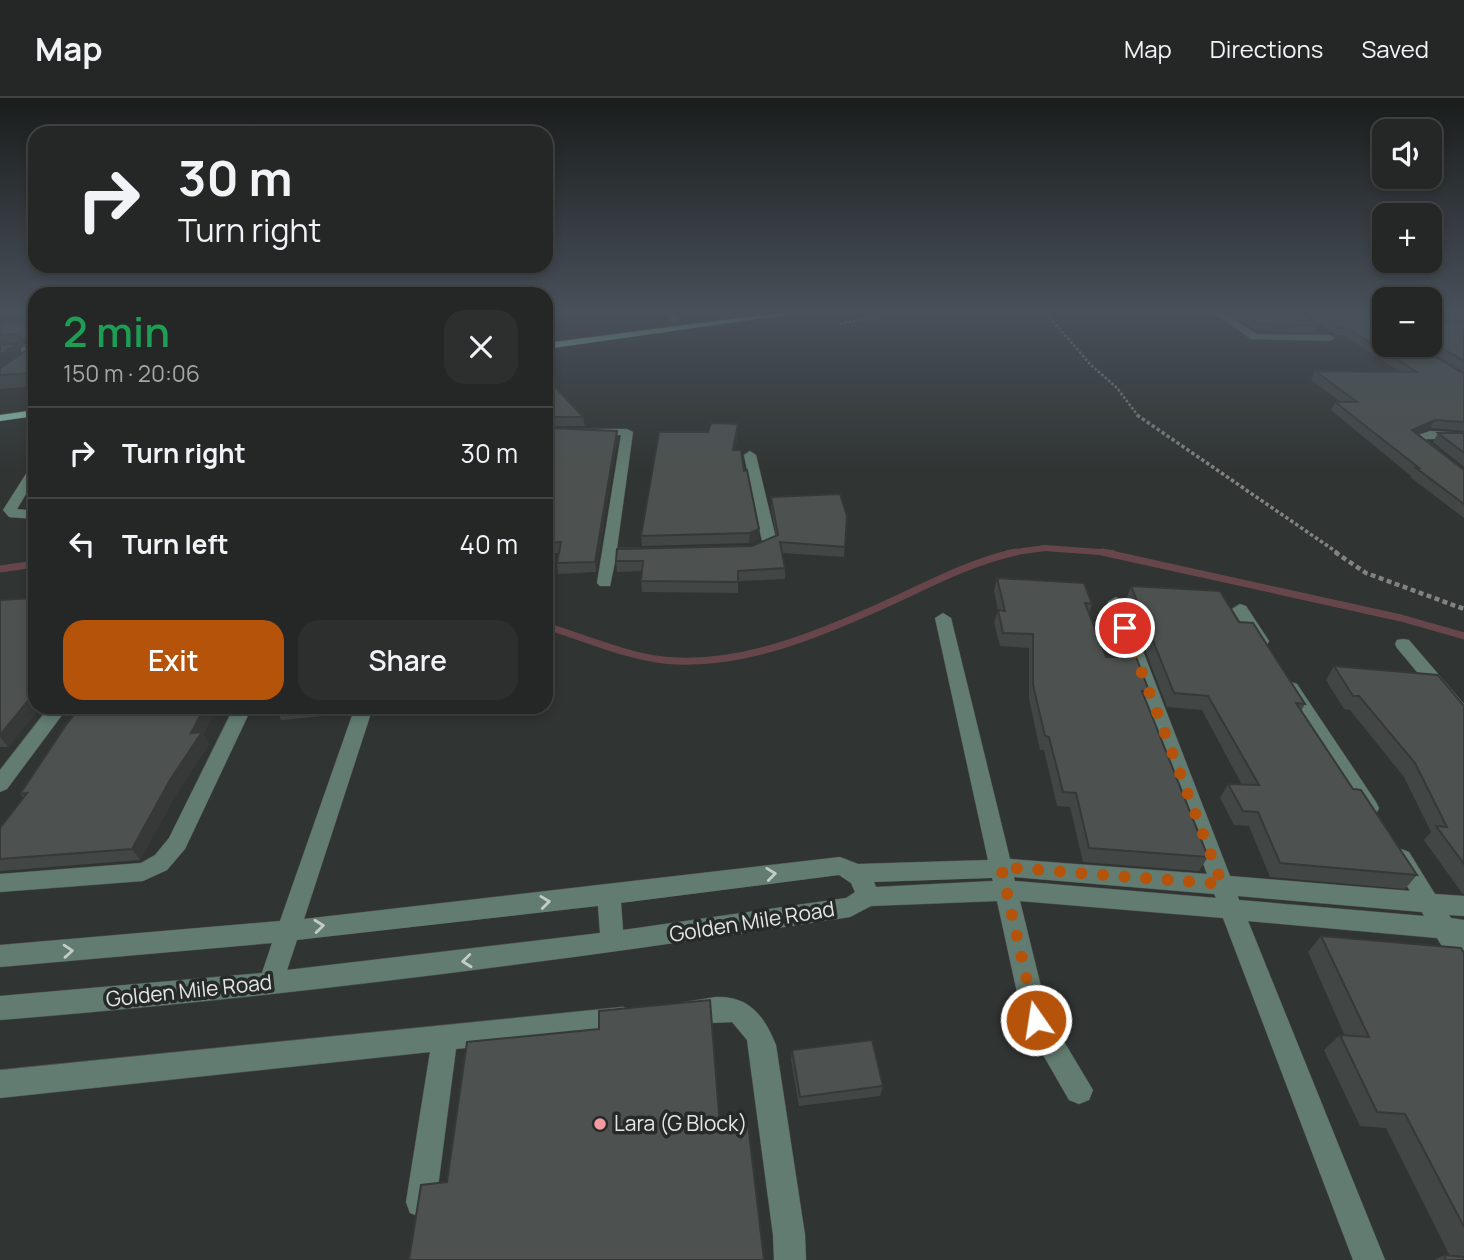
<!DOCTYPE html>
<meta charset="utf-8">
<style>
:root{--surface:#242726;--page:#2c2f2e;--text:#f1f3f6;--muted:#a3a5a7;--line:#414443;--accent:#b45309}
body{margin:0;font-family:Manrope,sans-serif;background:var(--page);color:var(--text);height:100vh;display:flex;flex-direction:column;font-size:26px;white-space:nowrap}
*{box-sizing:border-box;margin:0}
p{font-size:23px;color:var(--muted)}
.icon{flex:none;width:38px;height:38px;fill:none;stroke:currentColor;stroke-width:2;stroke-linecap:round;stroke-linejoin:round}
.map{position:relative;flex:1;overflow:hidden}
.sheet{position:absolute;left:28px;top:189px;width:525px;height:427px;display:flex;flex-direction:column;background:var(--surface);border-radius:21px;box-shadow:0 4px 10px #0003,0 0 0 2px var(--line)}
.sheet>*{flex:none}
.banner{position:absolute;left:28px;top:28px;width:525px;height:147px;border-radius:21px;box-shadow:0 4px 10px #0003,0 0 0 2px var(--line);background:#242726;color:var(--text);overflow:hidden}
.buttons{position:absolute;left:1372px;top:21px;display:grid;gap:14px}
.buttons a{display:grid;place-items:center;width:70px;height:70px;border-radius:14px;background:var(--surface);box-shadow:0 4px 10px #0003,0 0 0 2px var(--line);font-size:35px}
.pin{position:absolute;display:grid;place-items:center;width:60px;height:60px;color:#fff;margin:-30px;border:4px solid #fff;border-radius:50%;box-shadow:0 2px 7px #0007}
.me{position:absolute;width:77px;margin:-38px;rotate:347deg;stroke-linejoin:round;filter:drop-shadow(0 0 5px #0008)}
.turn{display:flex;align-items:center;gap:24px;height:147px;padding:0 35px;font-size:32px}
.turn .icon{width:91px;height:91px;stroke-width:2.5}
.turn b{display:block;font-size:49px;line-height:60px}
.round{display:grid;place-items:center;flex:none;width:74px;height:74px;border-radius:21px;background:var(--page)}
.overview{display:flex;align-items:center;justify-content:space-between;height:119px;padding:0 35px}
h1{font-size:42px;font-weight:600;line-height:52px;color:#1e9e55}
.cta{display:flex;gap:14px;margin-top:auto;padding:14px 35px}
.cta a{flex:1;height:80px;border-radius:21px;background:var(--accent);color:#fff;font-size:28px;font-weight:600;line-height:80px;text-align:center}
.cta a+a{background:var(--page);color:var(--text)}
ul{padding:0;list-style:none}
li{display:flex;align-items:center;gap:21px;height:91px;padding:0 35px;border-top:2px solid var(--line)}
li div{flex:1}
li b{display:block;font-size:26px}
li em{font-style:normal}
header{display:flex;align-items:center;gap:42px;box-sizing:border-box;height:98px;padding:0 35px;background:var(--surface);border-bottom:2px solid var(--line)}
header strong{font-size:33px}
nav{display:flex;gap:38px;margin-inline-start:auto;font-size:24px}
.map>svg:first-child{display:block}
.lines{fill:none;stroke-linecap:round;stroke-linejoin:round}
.stream-far1{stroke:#66464b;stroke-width:6}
.stream{stroke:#66464b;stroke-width:7}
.minor-casing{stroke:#4d504e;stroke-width:1}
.major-casing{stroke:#4d504e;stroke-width:1}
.path-far2{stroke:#808381;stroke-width:2.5;stroke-dasharray:2.5 2;stroke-linecap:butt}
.path-far1{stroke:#808381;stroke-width:3.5;stroke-dasharray:3.5 2.5;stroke-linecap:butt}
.path{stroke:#808381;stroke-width:4.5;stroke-dasharray:5 3.5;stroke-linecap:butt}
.minor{fill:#627c71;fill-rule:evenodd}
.major{fill:#8ec4ad;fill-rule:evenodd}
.wall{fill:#424745;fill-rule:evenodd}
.shaded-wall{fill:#363938}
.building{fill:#4d5250;stroke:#363938;stroke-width:2}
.oneway{stroke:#c3ccc7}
.route{stroke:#b45309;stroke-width:12;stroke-dasharray:0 21.6}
.poi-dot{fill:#f49aa0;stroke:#262a28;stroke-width:2.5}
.labels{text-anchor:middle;stroke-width:7;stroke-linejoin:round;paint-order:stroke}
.near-street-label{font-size:21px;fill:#e3e6e4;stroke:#262a28}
.near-poi-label{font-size:21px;fill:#e3e6e4;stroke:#262a28;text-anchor:start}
</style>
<header>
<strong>Map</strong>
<nav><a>Map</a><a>Directions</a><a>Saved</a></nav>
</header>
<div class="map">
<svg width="1464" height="1162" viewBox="0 0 1464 1162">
<rect width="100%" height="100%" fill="#303432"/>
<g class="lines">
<path class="stream-far1" d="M1008 455 1045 450 1113 455"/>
<g class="stream">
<path d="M1102 454 1401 520 1464 538"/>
<path d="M0 471 35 466"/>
<path d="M546 528C585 540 623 557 663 562 740 570 820 536 888 505 930 486 970 464 1016 454"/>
</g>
<defs>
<g id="minor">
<path d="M664 213H672L680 222 673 224Z"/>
<path d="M1212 213H1221L1256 236 1330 237 1335 240 1330 243 1251 241Z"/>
<path d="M35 241V248L0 273V265Z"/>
<path d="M546 331H627L633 334 617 450H641L648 454 641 458 616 459 610 488H600L597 485 621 337H546Z"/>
<path d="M1430 333 1464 335V341H1425L1464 372V382L1410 340Z"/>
<path d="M750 353 756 357 777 445 758 455H748L746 452 762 443 744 357Z"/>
<path d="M35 367V381L17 411 35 413V421L9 419 3 412 31 368Z"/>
<path d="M1116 499 1124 504 1230 778 1410 793 1390 760 1393 754 1401 751 1409 754 1435 796 1464 798V818L1449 817 1451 820 1464 822V873L1455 870 1437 840 1248 823 1385 1162H1353L1223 820 1020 803 1048 917 1093 992 1089 1002 1079 1006 1069 1002 1023 922 997 803 871 808 850 819C568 862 285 899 0 922V898L262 875 272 845 0 869V847L280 823 355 609H373L304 821 840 759 858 766 988 762 935 520 943 515 951 520 1010 761 1207 776 1108 504ZM839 777 851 785 855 794 846 800 623 832 621 805ZM1014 779 1214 796 1216 800 1015 783ZM992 780 993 783 876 789 874 784ZM1238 798 1422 814 1424 818 1239 802ZM598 808 600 835 287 872 297 842Z"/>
<path d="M1240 506 1246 508 1269 543 1267 547 1261 548 1255 547 1232 511Z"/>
<path d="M1403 541 1409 542 1464 606V624L1457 622 1397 550 1395 546 1397 542Z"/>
<path d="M1291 584 1297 586 1376 704 1379 710 1376 716 1369 718 1362 716 1282 590Z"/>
<path d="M49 609H68L7 691 0 694V672Z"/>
<path d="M234 609H252L185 751 167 772 143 783 0 794V776L141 765 155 757 169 740Z"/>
<path d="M716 899C750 898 764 918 776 947L805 1137 806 1162H774L773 1137 747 942 732 924 689 926 680 923 676 914 680 905Z"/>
<path d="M623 909 632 912 636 921 632 930 623 933 456 951 436 1104 432 1115 421 1119 410 1115 406 1104 430 954 0 1000V972Z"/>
</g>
<g id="major">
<path d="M792 213H813L546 251V245Z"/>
<path d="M35 312V318L0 323V317Z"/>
</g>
</defs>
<use href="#minor" class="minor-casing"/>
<use href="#major" class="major-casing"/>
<g class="path-far2">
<path d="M1044 213 1090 266 1117 290 1139 319"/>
<path d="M840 226 903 213"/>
</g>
<path class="path-far1" d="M1137 317 1338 455"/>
<path class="path" d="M1335 454 1366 475 1464 511"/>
<use href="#minor" class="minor"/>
<use href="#major" class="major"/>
</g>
<g class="wall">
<path d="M0 213H35V288L0 291ZM25 248 27 252 22 255 18 249Z"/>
<path d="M1223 213H1300L1318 227 1315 234 1257 233Z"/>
<path d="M1303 213H1359L1464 276V333L1430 330 1418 336 1464 372V420L1410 379 1411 378 1331 312 1335 304H1341L1311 282 1315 273 1400 274 1343 237H1336Z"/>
<path d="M1363 213H1384V225Z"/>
<path d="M1430 213H1464V222L1432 220 1431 222 1434 224 1464 225V274L1419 247H1430Z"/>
<path d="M546 279 583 319 585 328H546Z"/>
<path d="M549 330 617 333V342L596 474 558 476 557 465 559 455H546V336H550Z"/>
<path d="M1438 335H1464V369L1433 344Z"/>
<path d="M738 336 735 352 744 373 759 431V441L749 445 642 448 641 438Z"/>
<path d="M771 399 847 418 844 459 782 455 785 470V481L738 483V495L642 494 641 483 642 473 617 474 616 463 752 448 776 438 771 409Z"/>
<path d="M997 480 1092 506 1089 516 1106 559 1149 593 1145 601 1208 759 1199 773 1083 764 1070 709 1057 708 1044 652H1040L1029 601V550L1000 548 994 525 998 512 994 493Z"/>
<path d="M1131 488 1239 524 1305 606 1301 613 1353 691 1417 777 1405 791 1270 779 1249 728 1234 727 1220 700 1228 686 1242 687 1202 612 1167 609 1126 501Z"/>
<path d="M0 502 35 609H40L8 649H0Z"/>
<path d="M1334 568 1464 608V796L1462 795 1424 742 1431 734 1404 679 1350 612 1344 611 1326 582Z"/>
<path d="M80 609H218L203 636 209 646 178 693 140 762 0 773V730L23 700 20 696Z"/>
<path d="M277 609H338L335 617 281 622 276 611Z"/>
<path d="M1321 838 1464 855V1162H1434L1444 1157 1450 1158 1386 1030 1360 1028 1324 952 1340 937 1345 938 1308 854Z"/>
<path d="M792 952 883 988 880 998 799 1008 791 962Z"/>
</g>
<g class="shaded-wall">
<path d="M28 214 35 225 0 228V216Z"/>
<path d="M35 214V223L31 216Z"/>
<path d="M29 238 35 251 29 254 22 242Z"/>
<path d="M17 245 24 258 0 275V257Z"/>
<path d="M1435 322 1430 330 1407 341 1412 332Z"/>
<path d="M738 326V336L733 361V352Z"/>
<path d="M617 333V342L596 474 595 464Z"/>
<path d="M759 431V441L749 445 750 435Z"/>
<path d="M35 594V609H40L8 649 0 639V637Z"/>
<path d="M205 609H218L203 636 209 646 178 693 140 762 132 751 170 682 191 635Z"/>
<path d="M332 609H338L335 617Z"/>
</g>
<g class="building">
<path d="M0 213H35V214L31 216 28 214 0 216Z"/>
<path d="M1237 213H1300L1318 227 1260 226Z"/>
<path d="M1316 213H1359L1384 228V247H1416L1464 276V324L1435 322 1412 332 1464 372V406L1416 370H1419L1335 304H1357L1315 273 1417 274 1347 230H1340Z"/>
<path d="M1430 213H1464V215L1434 213 1431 222 1434 224 1464 225V263L1430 243Z"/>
<path d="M35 223V275L0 277V270L30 250 31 241 29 238 22 242 19 236 0 237V226Z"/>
<path d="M17 245 0 257V247Z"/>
<path d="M546 279 583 319H546Z"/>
<path d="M711 325 738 326 733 352H741L744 373 747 372 759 431 750 435 641 438 659 334H708Z"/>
<path d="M549 330 617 333 595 464 557 465 561 444 546 445V336H553Z"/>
<path d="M1438 335H1464V355Z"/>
<path d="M840 396 847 418 845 449 780 444 785 470 738 473V484L641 483 643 463H616L617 451 752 448 778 437 771 399Z"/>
<path d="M997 480 1084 485 1092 506 1085 505 1106 559H1136L1149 593H1142L1208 759 1089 750 1076 695 1063 694 1049 639 1045 638 1033 587V536L1003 535 998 512 1005 513Z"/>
<path d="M1131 488 1220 493 1239 524 1253 525 1305 606 1296 605 1353 691 1361 692 1417 777 1280 765 1258 714 1243 713 1228 686 1259 687 1208 598 1174 595Z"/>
<path d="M35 500V594L0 637V502Z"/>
<path d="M1334 568 1438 577 1464 608V766L1436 728 1447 729 1415 665 1359 598H1353Z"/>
<path d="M80 609H205L191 635 202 634 170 682 132 751 0 761V730L27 695 20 696 66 627Z"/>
<path d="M277 609H299L276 611Z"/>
<path d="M1321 838 1461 850 1464 855V1129L1405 1016 1377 1014 1340 937 1369 939Z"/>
<path d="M710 902 720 1029 748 1026 764 1162H409L421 1087 447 1084 467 944 599 931V913Z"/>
<path d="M872 942 883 988 800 999 792 952Z"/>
<path d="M1444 1157 1464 1159V1162H1446Z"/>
</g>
<defs><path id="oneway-chevron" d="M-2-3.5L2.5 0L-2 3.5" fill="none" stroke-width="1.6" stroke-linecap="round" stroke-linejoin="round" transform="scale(1.75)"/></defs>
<g class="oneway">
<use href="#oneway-chevron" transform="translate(771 776) rotate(-7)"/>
<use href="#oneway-chevron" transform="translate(545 804) rotate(-7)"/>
<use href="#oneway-chevron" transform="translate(319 828) rotate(-6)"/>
<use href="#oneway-chevron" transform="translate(68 853) rotate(-4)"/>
<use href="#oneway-chevron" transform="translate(467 863) rotate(174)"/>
</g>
<linearGradient id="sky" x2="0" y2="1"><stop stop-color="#1a1d1c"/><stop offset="0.57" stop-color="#48505a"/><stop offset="1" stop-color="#48505a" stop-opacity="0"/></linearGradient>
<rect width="1464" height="375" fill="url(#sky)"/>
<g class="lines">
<path class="route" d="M1036 922 1001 769 1222 786 1125 530"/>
</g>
<circle class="poi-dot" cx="600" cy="1026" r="7"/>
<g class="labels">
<g class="near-street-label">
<text transform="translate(752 824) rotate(-9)" y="7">Golden Mile Road</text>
<text transform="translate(189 893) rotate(-6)" y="7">Golden Mile Road</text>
</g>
<g class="near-poi-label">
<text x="614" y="1033">Lara (G Block)</text>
</g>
</g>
</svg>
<div class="buttons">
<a><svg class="icon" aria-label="sound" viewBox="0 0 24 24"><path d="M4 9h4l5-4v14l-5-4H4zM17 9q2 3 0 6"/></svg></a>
<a>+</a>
<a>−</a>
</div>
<div class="pin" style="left:1125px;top:530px;background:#d93025"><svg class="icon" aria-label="arrive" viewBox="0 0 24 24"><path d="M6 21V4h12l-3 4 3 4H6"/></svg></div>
<svg class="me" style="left:1036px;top:922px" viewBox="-20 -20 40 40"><circle r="17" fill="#b45309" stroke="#fff" stroke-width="3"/><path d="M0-11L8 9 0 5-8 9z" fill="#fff"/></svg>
<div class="banner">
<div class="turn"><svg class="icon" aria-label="right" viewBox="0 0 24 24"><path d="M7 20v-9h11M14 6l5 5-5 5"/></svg><div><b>30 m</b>Turn right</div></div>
</div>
<section class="sheet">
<div class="overview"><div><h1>2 min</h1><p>150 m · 20:06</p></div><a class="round"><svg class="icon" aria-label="close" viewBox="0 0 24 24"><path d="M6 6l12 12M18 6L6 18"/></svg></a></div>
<ul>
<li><svg class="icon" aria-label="right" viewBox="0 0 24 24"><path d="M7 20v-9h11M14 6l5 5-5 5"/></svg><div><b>Turn right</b></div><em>30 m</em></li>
<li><svg class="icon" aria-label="left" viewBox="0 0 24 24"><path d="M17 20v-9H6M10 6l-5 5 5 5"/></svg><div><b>Turn left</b></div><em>40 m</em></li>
</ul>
<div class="cta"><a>Exit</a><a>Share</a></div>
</section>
</div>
